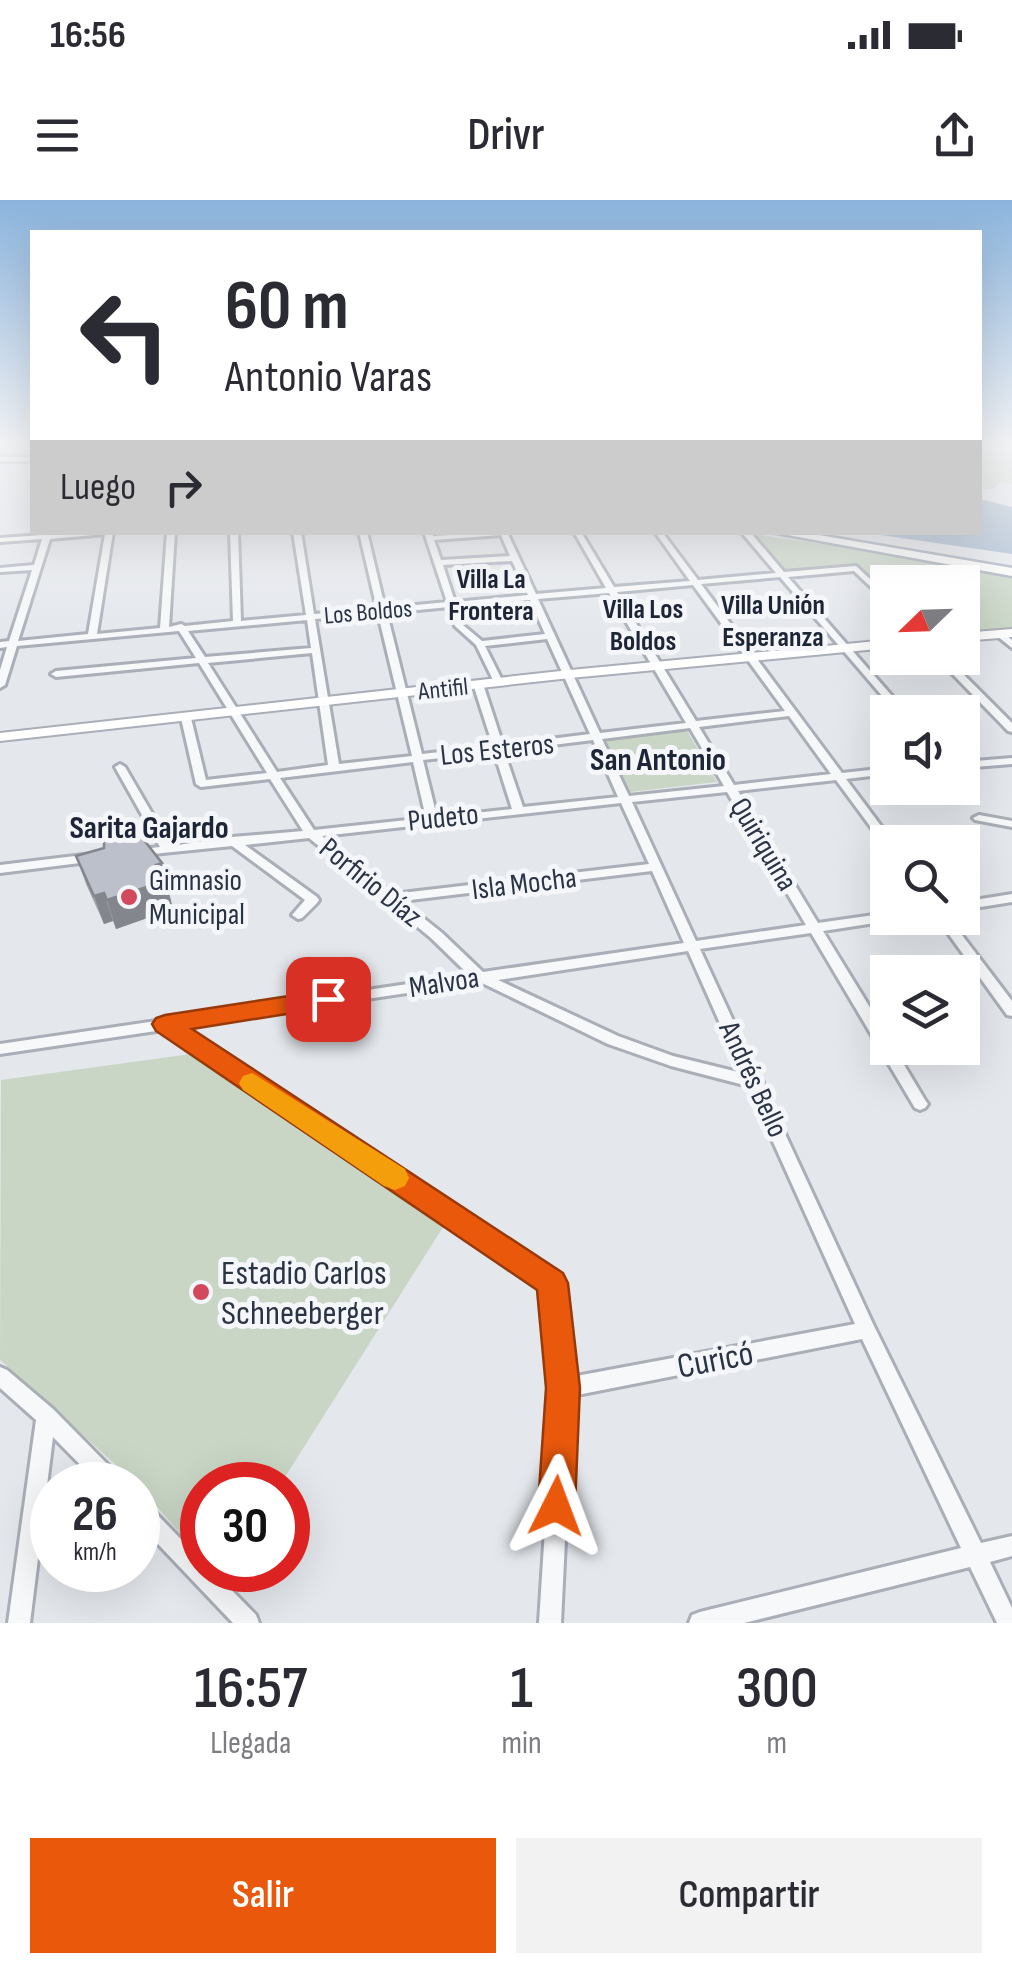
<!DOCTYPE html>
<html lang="es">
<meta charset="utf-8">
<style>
:root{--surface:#fff;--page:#f2f2f3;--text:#2b2b33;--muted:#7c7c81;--accent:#ea580c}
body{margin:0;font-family:"Sofia Sans Condensed",sans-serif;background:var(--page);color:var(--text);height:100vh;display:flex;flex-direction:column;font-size:38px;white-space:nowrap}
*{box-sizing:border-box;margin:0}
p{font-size:32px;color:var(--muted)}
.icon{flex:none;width:55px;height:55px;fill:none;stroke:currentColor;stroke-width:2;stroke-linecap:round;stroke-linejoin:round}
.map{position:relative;height:1423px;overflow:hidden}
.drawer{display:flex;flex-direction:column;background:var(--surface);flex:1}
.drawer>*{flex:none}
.top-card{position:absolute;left:30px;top:30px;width:952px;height:305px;border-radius:0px;box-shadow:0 10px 40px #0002;background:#fff;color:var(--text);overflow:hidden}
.needle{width:65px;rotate:247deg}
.tools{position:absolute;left:870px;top:365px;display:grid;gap:20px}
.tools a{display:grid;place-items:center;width:110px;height:110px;border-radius:0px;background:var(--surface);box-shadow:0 10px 40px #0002;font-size:50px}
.speed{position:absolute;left:30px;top:1262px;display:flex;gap:20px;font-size:50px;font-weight:700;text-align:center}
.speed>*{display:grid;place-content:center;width:130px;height:130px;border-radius:50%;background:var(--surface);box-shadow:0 10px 40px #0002;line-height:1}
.speed small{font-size:25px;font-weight:400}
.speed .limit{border:15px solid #d22;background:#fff;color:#111}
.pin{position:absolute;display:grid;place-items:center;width:85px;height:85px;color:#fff;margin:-42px;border-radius:20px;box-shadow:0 5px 15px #0006}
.me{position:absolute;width:110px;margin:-55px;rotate:3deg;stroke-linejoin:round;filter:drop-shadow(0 0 8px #0008)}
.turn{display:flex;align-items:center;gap:35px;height:210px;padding:0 30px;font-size:45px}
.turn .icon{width:130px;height:130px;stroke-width:2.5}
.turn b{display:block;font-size:70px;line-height:85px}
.then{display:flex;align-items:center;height:95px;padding:0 30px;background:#0003;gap:20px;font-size:38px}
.eta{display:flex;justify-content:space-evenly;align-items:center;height:170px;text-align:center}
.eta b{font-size:60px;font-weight:600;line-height:70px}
.action{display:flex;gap:20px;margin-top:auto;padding:20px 30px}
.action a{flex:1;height:115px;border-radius:0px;background:var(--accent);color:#fff;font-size:40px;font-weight:600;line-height:115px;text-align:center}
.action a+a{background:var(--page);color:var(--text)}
.status{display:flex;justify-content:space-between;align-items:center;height:70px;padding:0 50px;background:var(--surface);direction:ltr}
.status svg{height:28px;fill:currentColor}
header{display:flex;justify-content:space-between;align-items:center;height:130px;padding:0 30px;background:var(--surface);font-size:45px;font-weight:600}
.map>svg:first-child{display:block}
.green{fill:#c9d6c5}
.water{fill:#9fb4cc}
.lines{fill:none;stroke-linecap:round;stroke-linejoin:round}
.stream{stroke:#9fb4cc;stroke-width:2.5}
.street-casing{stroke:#a9aeb7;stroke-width:6}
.secondary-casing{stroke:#a9aeb7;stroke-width:4}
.primary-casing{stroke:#a3abb8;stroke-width:5}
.street{fill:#f7f8fa;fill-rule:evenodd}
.secondary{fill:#fff;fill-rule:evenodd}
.primary{fill:#fff;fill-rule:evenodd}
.wall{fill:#a1a5ae}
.shaded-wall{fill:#83868d}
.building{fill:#bbc0ca;stroke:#83868d;stroke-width:2.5}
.route{fill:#ea580c;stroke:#983908;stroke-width:2.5}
.slow{fill:#f59e0b}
.poi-dot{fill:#d1495b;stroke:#f4f6f9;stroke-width:4}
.labels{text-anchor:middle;stroke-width:10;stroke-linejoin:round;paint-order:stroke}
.far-street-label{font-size:25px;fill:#2b3445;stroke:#f4f6f9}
.far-neighbourhood-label{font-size:28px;font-weight:bold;fill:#1d2536;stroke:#f4f6f9}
.street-label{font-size:30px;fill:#2b3445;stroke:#f4f6f9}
.poi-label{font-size:30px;fill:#2b3445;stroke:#f4f6f9;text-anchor:start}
.neighbourhood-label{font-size:32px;font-weight:bold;fill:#1d2536;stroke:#f4f6f9}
.near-poi-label{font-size:35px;fill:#2b3445;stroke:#f4f6f9;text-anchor:start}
.near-street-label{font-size:35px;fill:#2b3445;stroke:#f4f6f9}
</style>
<div class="status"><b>16:56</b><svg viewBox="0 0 49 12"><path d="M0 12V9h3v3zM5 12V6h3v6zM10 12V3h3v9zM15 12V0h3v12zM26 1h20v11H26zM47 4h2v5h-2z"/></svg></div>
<header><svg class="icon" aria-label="menu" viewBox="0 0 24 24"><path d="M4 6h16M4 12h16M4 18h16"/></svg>Drivr<svg class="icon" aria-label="share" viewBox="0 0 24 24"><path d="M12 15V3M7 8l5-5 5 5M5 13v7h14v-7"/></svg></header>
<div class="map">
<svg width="1012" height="1423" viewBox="0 0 1012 1423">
<rect width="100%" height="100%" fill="#e4e7ec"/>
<g class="green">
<path d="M980 243H1012V284L1000 282 993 289H980Z"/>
<path d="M751 334 933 360 1012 376V431L963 435 962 382H888L887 396 857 367 788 374Z"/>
<path d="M686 529 717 582 630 592 604 537Z"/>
<path d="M191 854 445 1024 280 1285H202V1358L138 1285 0 1160 1 880Z"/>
</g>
<path class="water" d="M980 299 1012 307V354L867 333 980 332Z"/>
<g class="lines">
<path class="stream" d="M1005 243 1012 245"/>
<defs>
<g id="street">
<rect x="0" y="257" width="32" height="4"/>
<path d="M44 332H113L97 434 160 428 167 332H175L169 427 181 424 185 426 233 421 230 332H238L241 421 306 415 293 332H301L314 414 377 409 359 332H367L385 408 447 402 424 332H432L433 336 507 332 536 394 606 388 574 332H581L614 387 690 381 655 332H662L698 380 776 373 743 334 750 332 784 372 856 366 888 396V403L854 371 788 377 906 512H896L780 377 701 384 842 573 888 568V574L846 579 893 642H888V646L884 645 836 580 738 591 818 723 888 713V718H894L888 721 823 731 888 837V848H894L925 900 928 904 925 908 920 910 915 908 811 733 700 749 759 877 763 882 762 884 873 1124 981 1343 1012 1336V1356L990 1362 1012 1408V1423H997L970 1367 744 1423H689L692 1415 700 1412 961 1348 862 1139 572 1196 561 1423H539L554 1188 544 1087 163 830 0 854V844L469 775 431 738 309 638 245 645 317 697 319 700 317 703 302 718 298 719 292 715 305 700 232 646 133 656 131 653 133 650 160 647 115 567 120 564 125 567 171 646 232 637 303 631 270 579 201 587 196 584 181 518 186 515 191 518 206 580 267 573 199 463 56 477 51 474 56 471 196 458 179 431 17 446 5 485 0 488V470L7 447 0 448V442L9 441 32 370 0 372V368L34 365 42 339 0 342V338L43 335ZM105 334 88 434 18 441 50 339ZM501 335 510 356 441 360 434 340ZM512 361 528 395 455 402 443 365ZM693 385 785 511 696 521 617 392ZM609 393 686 523 600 533 538 399ZM530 400 545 434 482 441 463 425 457 406ZM449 407 455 426 476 445 495 484H501L503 482 485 446 547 439 590 534 503 545 483 484 478 481 473 484 493 546 422 554 387 413ZM378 414 412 556 339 564 315 419ZM307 420 311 448 205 457 188 431ZM312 453 328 565 277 572 208 463ZM789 516 831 574 734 585 699 527ZM690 528 724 586 629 596 602 539ZM593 540 618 597 523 607 504 551ZM494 552 512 609 437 617 423 560ZM413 562 426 618 314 630 280 578ZM727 592 806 725 696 741 632 602ZM621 603 649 664 393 694 322 636ZM652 671 684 743 483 772 441 732 402 701ZM688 751 742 873 673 856 618 836 498 780ZM480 782 608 844 671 866 748 886 855 1124 571 1177 561 1083 558 1077 180 827Z"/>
<path d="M1000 431 1012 440V448L997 436V432Z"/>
<path d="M937 458H947L1012 523V532L1008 531Z"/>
<path d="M1012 558V564L962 568V562Z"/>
<path d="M979 615 1012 621V627L975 620 973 618Z"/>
<path d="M92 654 96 655 98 658 96 661 0 673V665Z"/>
<path d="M1012 694V702L962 710V702Z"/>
<path d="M937 718H949L1012 801V816L1007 815Z"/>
<path d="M0 1167 7 1170 53 1209 121 1278 124 1285H100L53 1237 30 1423H8L36 1220 0 1188Z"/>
<path d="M138 1299 145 1302 202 1361V1370H212L256 1415 259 1423H233L138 1323Z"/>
</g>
<g id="secondary">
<path d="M1012 429V437L962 441V433Z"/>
<path d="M888 440V448L570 478 0 541V533L570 470Z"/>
</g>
<g id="primary">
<path d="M10 243 32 244V250L11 245Z"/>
<path d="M771 332H801L1012 368V376Z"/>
</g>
</defs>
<use href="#street" class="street-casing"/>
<use href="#secondary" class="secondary-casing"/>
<use href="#primary" class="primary-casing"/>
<use href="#street" class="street"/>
<use href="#secondary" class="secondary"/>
<use href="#primary" class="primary"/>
</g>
<path class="wall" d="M76 656 170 691H168L173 709 116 729 113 721 104 724 86 684Z"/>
<g class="shaded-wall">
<path d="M162 663 173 709 116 729 107 700 156 665Z"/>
<path d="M104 693 113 721 104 724 94 696Z"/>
</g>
<path class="building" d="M140 635 162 663 156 665 165 681 107 700 104 693 94 696 76 656 104 648V641Z"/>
<linearGradient id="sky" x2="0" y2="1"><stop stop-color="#8bb4dd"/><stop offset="0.55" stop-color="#f3f4f6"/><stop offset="1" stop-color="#f3f4f6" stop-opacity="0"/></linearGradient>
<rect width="1012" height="443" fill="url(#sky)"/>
<path class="route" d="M328 790 337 793 340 799 337 806 192 829 563 1073 568 1083 580 1188 575 1306 569 1319 556 1324 543 1319 538 1306 546 1188 537 1090 156 831 152 824 156 818 165 815Z"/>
<path class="slow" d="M252 873 405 969 409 978 405 986 395 990 384 986 243 890 239 883 243 876Z"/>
<g class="poi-dot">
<circle cx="129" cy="697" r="10"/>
<circle cx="201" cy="1092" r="10"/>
</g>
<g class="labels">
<g class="far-street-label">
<text transform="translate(368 411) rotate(-5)" y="9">Los Boldos</text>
<text transform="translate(443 488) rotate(-6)" y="9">Antifil</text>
</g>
<g class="far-neighbourhood-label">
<text x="491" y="388">Villa La<tspan x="491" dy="32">Frontera</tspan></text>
<text x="773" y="414">Villa Unión<tspan x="773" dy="32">Esperanza</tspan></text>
<text x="643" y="418">Villa Los<tspan x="643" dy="32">Boldos</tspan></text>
</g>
<g class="street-label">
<text transform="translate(497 549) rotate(-6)" y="10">Los Esteros</text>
<text transform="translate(443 617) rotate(-6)" y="10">Pudeto</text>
<text transform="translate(764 644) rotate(59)" y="10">Quiriquina</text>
<text transform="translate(371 682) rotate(39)" y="10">Porfirio Díaz</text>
<text transform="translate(524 683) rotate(-7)" y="10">Isla Mocha</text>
<text transform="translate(444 782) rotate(-9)" y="10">Malvoa</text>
<text transform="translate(754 879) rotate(65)" y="10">Andrés Bello</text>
</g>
<g class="poi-label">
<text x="149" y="690">Gimnasio<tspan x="149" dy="34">Municipal</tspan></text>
</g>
<g class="neighbourhood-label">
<text x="658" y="570">San Antonio</text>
<text x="149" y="638">Sarita Gajardo</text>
</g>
<g class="near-poi-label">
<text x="221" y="1084">Estadio Carlos<tspan x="221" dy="40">Schneeberger</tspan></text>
</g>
<g class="near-street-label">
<text transform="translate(715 1159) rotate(-11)" y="12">Curicó</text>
</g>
</g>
</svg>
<div class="tools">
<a><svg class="needle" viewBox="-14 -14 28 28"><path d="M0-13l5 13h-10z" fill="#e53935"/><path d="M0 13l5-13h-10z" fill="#7c7c81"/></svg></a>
<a><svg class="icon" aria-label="sound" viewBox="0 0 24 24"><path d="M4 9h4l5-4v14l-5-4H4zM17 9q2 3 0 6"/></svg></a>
<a><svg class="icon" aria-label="search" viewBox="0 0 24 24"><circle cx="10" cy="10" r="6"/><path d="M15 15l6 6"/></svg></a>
<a><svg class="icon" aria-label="layers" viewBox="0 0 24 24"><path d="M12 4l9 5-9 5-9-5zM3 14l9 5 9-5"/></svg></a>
</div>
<div class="speed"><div>26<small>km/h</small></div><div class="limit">30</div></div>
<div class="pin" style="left:328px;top:799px;background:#d93025"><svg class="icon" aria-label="arrive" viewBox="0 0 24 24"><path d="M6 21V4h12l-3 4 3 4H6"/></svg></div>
<svg class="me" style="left:556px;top:1306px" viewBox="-20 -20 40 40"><path d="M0-17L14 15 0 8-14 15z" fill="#ea580c" stroke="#fff" stroke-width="4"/></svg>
<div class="top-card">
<div class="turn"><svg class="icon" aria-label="left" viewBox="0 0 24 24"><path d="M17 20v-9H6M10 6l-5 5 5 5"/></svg><div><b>60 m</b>Antonio Varas</div></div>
<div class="then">Luego<svg class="icon" aria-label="right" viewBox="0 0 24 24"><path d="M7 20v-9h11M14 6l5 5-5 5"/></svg></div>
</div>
</div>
<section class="drawer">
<div class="eta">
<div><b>16:57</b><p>Llegada</p></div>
<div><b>1</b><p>min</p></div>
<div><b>300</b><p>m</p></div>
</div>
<div class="action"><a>Salir</a><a>Compartir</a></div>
</section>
